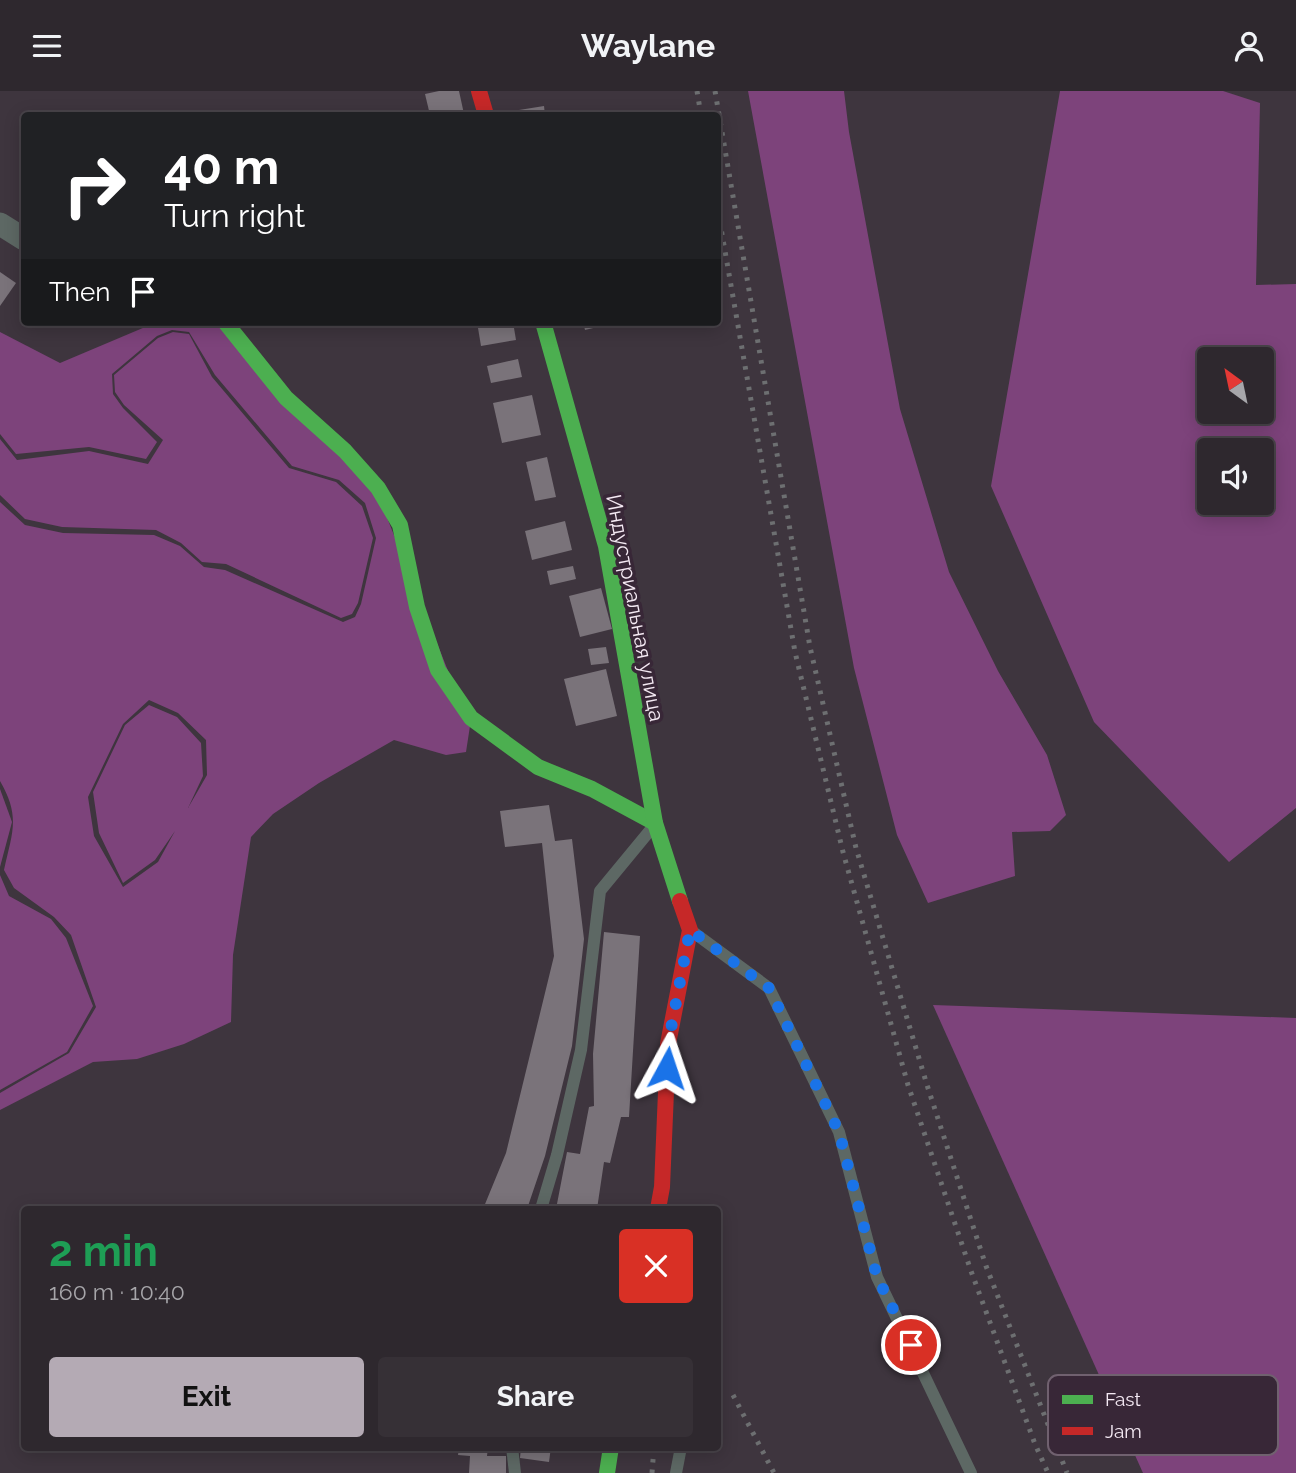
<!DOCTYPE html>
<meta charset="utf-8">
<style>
:root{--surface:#2e282e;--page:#363036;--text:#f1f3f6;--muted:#a7a6aa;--line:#49444a;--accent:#b4aab4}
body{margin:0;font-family:Raleway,sans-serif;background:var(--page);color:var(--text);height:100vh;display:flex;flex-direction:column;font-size:26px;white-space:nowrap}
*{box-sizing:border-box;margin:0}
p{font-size:23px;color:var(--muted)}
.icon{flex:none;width:38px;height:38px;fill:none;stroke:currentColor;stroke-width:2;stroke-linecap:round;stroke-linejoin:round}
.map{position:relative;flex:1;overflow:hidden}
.drawer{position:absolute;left:21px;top:1115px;width:700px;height:245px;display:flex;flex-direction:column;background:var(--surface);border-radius:7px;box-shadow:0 4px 18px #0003,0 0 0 2px var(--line)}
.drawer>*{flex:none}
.hud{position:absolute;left:21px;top:21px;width:700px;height:214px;border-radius:7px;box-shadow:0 4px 18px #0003,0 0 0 2px var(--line);background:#202124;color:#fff;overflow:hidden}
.needle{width:46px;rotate:327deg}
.controls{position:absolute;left:1197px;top:256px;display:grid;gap:14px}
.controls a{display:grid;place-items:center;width:77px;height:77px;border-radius:7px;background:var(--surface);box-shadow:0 4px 18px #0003,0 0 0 2px var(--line);font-size:35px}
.pin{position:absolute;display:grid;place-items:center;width:60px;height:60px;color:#fff;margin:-30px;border:4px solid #fff;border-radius:50%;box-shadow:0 2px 7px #0007}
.me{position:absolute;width:77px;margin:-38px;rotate:5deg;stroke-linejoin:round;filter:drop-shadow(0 0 5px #0008)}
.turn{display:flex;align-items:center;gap:24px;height:147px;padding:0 28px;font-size:32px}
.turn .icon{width:91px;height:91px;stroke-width:2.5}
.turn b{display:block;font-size:49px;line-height:60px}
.then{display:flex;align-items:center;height:66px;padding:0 28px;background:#0003;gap:14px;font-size:26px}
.round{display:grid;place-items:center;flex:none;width:74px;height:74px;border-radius:7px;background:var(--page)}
.head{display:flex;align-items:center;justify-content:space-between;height:119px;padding:0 28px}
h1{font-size:42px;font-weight:700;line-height:52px;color:#1e9e55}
.button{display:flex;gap:14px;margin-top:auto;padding:14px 28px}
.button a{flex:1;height:80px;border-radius:7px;background:var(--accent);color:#111;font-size:28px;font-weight:700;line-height:80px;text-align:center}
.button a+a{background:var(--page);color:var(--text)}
header{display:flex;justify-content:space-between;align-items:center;height:91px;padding:0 28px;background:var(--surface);font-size:32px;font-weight:700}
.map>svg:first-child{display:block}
.green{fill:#7d437b;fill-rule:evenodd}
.building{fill:#7a737a}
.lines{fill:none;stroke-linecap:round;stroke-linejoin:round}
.lane{stroke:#5d6864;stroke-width:12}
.street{stroke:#5d6864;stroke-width:23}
.fast{stroke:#4caf50;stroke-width:16}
.jam{stroke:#c62828;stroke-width:16}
.rail{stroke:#6d6f71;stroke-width:5;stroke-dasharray:3.5 7;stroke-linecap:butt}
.route{stroke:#1a73e8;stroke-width:12;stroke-dasharray:0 21.6}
.labels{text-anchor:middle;stroke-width:7;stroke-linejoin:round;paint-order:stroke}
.street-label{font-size:21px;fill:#f4e9f3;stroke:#382737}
.key{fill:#382737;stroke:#70616f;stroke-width:2}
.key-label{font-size:19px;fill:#f4e9f3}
</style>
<header><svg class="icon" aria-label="menu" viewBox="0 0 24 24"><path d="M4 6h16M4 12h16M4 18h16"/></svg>Waylane<svg class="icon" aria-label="person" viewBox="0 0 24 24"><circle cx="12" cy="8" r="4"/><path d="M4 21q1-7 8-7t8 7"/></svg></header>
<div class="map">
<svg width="1296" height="1382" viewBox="0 0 1296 1382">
<rect width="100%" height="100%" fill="#3e353e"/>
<g class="green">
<path d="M748 0H844L849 41 900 318 949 481 998 580 1047 664 1066 724 1050 740 1012 741 1015 785 928 812 897 744 854 577Z"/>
<path d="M1060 0H1223L1260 12 1256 194 1296 193V717L1229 771 1094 631 991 395ZM1209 268H1262V320H1209ZM1209 359H1262V411H1209Z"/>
<path d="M157 231H219L376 399 470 635 466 661 446 664 394 649 319 692 273 723 251 746 233 864 231 931 184 953 137 968 93 971 0 1019V1002L69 962 96 916 71 844 54 826 14 797 4 779C12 742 21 726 0 690V411L25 434 63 442 154 444 180 455 204 476 225 479 343 531 355 526 361 513 376 447 365 412 339 389 292 375 215 284 189 241 172 239 157 245 112 283 113 303 123 317 157 351 146 368 89 356 16 363 0 343V241L60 272ZM149 609 178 622 206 649 207 684 188 717 203 685 201 652 177 626 149 614 125 634 93 701 99 742 123 792 155 769 175 740 158 771 123 796 94 745 88 706 123 633Z"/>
<path d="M173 241 189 243 212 286 289 377 336 391 362 415 373 447 358 512 352 523 341 527 226 473 202 471 181 452 156 439 62 436 25 428 0 404V348L17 369 89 360 148 373 163 349 124 314 115 301 114 284 158 247Z"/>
<path d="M0 698 12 731 0 776Z"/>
<path d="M0 784 9 805 51 828 66 847 93 915 67 961 0 999Z"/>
<path d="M933 914 1296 927V1382H1143Z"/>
</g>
<g class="building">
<path d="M439 0H459L464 23 430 24 425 3Z"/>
<path d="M544 15 545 24H519V19Z"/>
<path d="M0 181 16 192 0 215Z"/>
<path d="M477 231H513L516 249 481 255Z"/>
<path d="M583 231H614V232L585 239Z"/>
<path d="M518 268 522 286 491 292 487 275Z"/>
<path d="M532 304 541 344 502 352 493 312Z"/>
<path d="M547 366 556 406 535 410 526 371Z"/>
<path d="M565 430 572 459 532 469 525 440Z"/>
<path d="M573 475 576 488 550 494 547 480Z"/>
<path d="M601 497 612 538 580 546 569 505Z"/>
<path d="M606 556 609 572 591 574 588 558Z"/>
<path d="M606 578 617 625 576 635 564 588Z"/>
<path d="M549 714 555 750 572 748 584 848 572 955 545 1065 527 1118H483L506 1062 554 865 542 752 505 756 500 720Z"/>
<path d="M604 841 640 845 629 1026H621L610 1072 604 1071 597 1118H556L567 1061 580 1063 589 1016 594 1015 593 963Z"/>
<path d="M459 1356H488L487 1365H506V1382H469L470 1365 458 1364Z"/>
<path d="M521 1356H551L549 1371 520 1367Z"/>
</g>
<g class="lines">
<g class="lane">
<path d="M693 841 769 897 839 1041 877 1186 971 1382"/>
<path d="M541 1118 557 1064 581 959 600 800 652 737"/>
<path d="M512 1356 515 1382"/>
<path d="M676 1382 681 1356"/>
</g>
<path class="street" d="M0 133 24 148"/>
<g class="fast">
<path d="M225 231 286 307 345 360 378 397 400 434 417 516 438 579 471 627 538 676 592 698 655 732"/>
<path d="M543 231 606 455 655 732 680 810"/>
<path d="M607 1382 611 1356"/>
</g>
<g class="jam">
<path d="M479 0 486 24"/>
<path d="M658 1118 662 1096 668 953 690 839 680 810"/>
</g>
<g class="rail">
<path d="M697 0 701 24"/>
<path d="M715 0 810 556 856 757 927 994 986 1175 1067 1382"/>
<path d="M718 120 795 561 843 761 908 994 971 1180 1035 1353 1048 1382"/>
<path d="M733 1304 774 1382"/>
<path d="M652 1382 654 1356"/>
</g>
</g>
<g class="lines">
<path class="route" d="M667 977 668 953 690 839 769 897 839 1041 877 1186 911 1254"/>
</g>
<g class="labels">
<g class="street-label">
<text transform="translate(635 517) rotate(79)" y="7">Индустриальная улица</text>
</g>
</g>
<rect x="1048" y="1284" width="230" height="80" rx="10" class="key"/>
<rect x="1062" y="1304" width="31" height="9" fill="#4caf50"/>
<rect x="1062" y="1336" width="31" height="8" fill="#c62828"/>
<g class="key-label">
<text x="1105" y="1315">Fast</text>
<text x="1105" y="1347">Jam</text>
</g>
</svg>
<div class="controls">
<a><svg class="needle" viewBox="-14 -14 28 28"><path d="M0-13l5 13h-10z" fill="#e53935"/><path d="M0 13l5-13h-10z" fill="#a7a6aa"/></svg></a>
<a><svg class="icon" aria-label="sound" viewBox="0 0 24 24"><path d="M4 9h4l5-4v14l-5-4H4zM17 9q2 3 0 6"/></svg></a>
</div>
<div class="pin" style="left:911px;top:1254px;background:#d93025"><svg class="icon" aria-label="arrive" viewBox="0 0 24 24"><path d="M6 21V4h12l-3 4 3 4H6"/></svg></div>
<svg class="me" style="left:667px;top:977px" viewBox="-20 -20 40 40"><path d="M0-17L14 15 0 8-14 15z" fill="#1a73e8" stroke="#fff" stroke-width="4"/></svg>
<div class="hud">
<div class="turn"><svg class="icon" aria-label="right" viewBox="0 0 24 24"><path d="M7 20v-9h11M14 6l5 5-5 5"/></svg><div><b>40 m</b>Turn right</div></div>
<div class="then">Then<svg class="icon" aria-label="arrive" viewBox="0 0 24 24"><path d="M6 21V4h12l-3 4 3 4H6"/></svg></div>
</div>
<section class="drawer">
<div class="head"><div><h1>2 min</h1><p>160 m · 10:40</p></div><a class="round" style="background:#d93025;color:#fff"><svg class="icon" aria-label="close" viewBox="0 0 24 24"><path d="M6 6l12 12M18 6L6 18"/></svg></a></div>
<div class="button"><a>Exit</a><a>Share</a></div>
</section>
</div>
